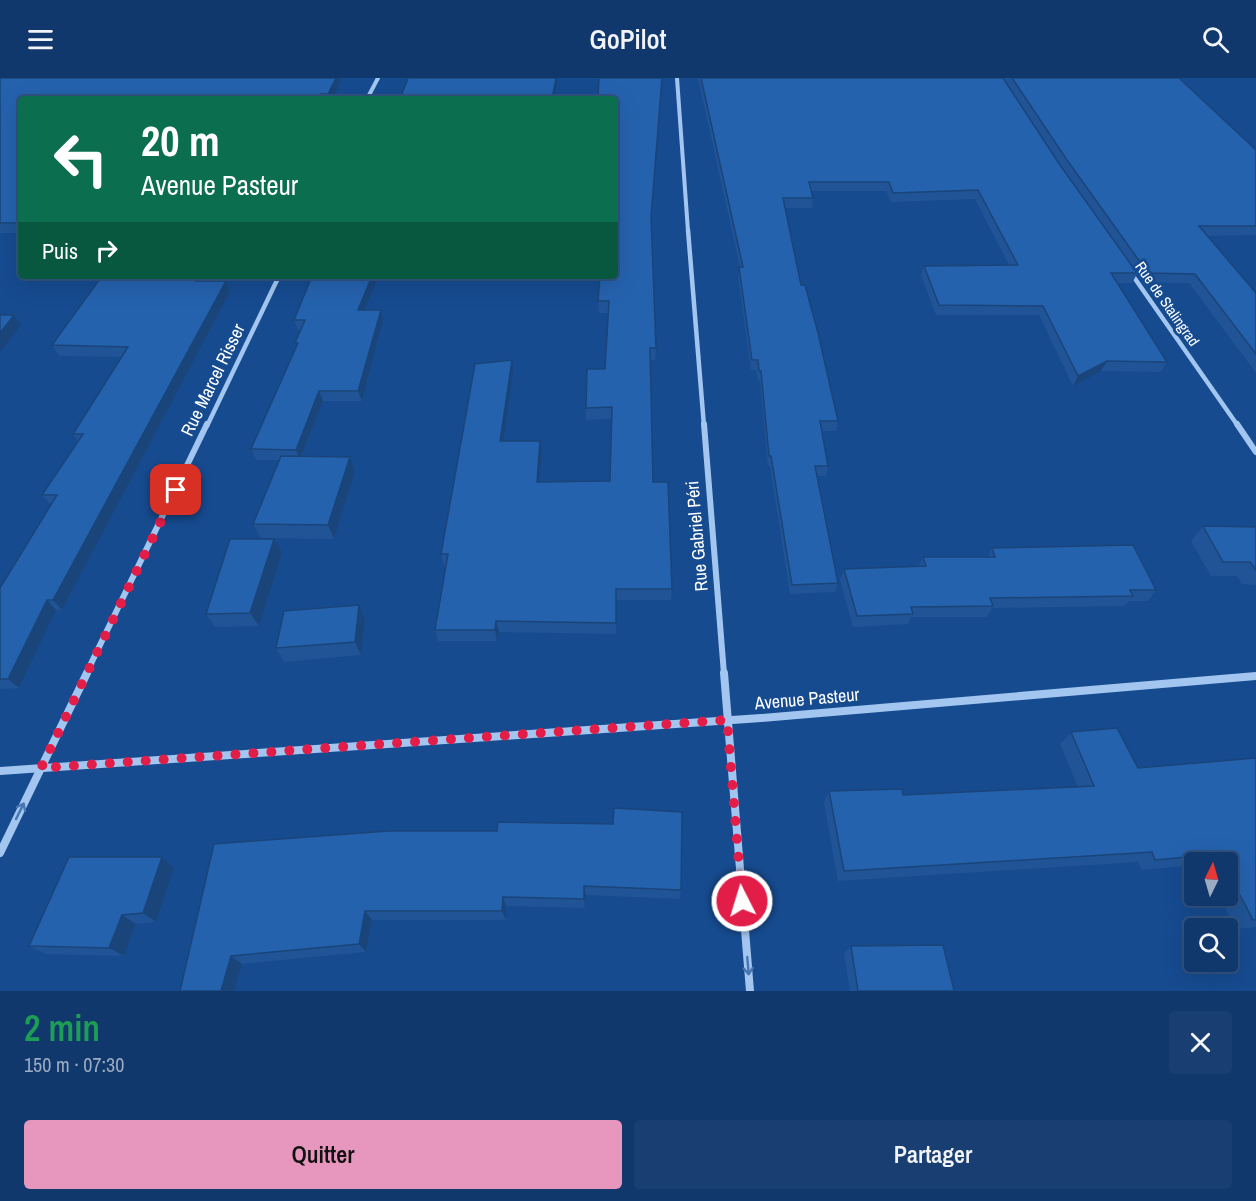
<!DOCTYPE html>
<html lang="fr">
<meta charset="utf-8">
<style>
:root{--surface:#10386c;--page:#193f72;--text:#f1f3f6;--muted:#9cacc2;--line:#30527f;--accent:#e797bd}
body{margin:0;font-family:"Archivo Narrow",sans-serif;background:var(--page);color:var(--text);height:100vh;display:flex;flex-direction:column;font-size:22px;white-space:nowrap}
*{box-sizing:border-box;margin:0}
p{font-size:20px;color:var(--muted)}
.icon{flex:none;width:33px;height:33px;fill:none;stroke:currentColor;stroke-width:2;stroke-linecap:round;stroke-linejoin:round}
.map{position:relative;height:913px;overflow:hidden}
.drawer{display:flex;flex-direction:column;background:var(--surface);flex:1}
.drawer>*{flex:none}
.banner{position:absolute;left:18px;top:18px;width:600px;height:183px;border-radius:6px;box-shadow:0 6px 24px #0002,0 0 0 2px var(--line);background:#0b6e4f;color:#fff;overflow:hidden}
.needle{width:39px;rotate:5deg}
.fabs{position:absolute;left:1184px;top:774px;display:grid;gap:12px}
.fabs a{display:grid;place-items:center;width:54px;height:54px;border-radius:6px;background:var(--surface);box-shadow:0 6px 24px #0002,0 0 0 2px var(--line);font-size:30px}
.pin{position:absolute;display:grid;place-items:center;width:51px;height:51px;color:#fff;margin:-26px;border-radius:12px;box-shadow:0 3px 9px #0006}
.me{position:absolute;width:66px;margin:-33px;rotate:355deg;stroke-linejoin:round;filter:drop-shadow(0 0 4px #0008)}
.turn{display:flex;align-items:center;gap:21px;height:126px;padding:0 24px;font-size:27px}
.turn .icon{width:78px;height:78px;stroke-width:2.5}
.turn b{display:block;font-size:42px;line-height:51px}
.then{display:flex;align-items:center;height:57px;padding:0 24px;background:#0003;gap:12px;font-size:22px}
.round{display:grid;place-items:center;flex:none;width:63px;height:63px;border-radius:6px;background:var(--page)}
.headline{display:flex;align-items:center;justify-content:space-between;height:102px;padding:0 24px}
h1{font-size:36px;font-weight:600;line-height:45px;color:#1e9e55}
.action{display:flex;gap:12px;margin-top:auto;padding:12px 24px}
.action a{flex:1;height:69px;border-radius:6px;background:var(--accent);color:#111;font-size:24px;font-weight:600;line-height:69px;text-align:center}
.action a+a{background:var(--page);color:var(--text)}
header{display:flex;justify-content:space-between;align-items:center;height:78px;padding:0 24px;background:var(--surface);font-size:27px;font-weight:600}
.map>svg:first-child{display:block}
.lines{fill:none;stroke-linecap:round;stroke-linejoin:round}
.minor-far3{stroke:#a3c6f0;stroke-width:4}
.minor-far2{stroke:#a3c6f0;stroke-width:4.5}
.minor-far1{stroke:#a3c6f0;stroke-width:6}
.minor{stroke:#a3c6f0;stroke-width:8}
.wall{fill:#205496}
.shaded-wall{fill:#1a457a}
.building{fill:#2562ae;stroke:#1a457a;stroke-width:1.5}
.oneway{stroke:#4776b2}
.route{stroke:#e11d48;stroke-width:10;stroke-dasharray:0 18}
.labels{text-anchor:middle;stroke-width:6;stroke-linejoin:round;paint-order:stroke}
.far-street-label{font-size:15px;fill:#fff;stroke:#164b90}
.street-label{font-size:18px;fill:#fff;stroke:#164b90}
</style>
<header><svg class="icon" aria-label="menu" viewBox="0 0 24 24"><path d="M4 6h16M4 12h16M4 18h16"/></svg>GoPilot<svg class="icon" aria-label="search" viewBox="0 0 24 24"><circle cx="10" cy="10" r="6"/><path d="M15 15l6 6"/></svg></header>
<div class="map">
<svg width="1256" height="913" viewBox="0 0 1256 913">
<rect width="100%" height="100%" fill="#164b90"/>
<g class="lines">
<g class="minor-far3">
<path d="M677 0 688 153"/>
<path d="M367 21 378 0"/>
</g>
<g class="minor-far2">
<path d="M688 152 704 348"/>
<path d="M1131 195 1238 348"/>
<path d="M207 348 279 198"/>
</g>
<g class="minor-far1">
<path d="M704 346 724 596"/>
<path d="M1237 346 1256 374"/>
<path d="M86 596 207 346"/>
</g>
<g class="minor">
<path d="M724 595 750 913"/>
<path d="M0 693 761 640 1256 598"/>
<path d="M0 775 87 595"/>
</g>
</g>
<g class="wall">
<path d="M0 0H342L333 21H21V155H0Z"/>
<path d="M599 0H662L651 144 656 270 655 282H650L653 404 672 511 671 522H616V556L499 554 497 563H438L435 552 446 488H444L441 476 513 295 504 363 542 375 539 404 610 403 612 341 586 342V330L605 291 608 235H599L598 223 615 198 616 34H615V21Z"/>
<path d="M698 0H1179L1256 72V157L1207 158 1256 215V295L1189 205H1143L1137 196 1132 205H1117L1167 284 1161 294 1101 293 1073 308 1039 237H936L921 197 924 188 1009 187 975 121 891 124 886 113H811L813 120 812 130H785L801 207 838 343 836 353H822L828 388 826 398H817L838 505 835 514 790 516 770 388H768L760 303H758L756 292H751L738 198 740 189Z"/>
<path d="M149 198H210L207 203H226L230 214 62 532H56L19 610 0 611V510L51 427 42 417 78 363 73 356 122 279 59 278 52 267 146 202Z"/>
<path d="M365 232H381L383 242 362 323H323L302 378 355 394 334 461 261 460 253 446 279 382H256L251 371 296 268 295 265 301 252H298L294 242Z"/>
<path d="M1203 448 1256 449V507L1242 506 1237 498H1211L1191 463Z"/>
<path d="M992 470 1156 512 1148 523H1129L1124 528 992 530 987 539H911L908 546 853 549 840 502 844 491 919 488 923 479H988Z"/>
<path d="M282 475 259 548 215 549 206 536Z"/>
<path d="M359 527 365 541 361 577 284 584 276 570Z"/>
<path d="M1071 654 1138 690 1256 680V849L1236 851 1219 818H1227V784H1194V787L1142 792 1138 784 838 803 824 725 829 713 903 717 1078 709 1060 666Z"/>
<path d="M497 753 681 812 680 821 586 817 585 830 506 828V842H372L366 874 242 886 234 913H180L214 766Z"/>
<path d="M162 779 174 790 156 844 136 846 124 878 46 876 29 868Z"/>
<path d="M851 868 954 913H850L844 876Z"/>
</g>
<g class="shaded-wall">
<path d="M336 0H342L333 21H330L328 16Z"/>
<path d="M556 0H558L554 21H552Z"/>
<path d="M199 198H210L201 214 196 203Z"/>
<path d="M372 198H378L361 242 358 232Z"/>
<path d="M226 203 230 214 62 532 53 522Z"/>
<path d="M381 232 383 242 362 323 358 313Z"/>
<path d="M14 237 21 247 0 274V255Z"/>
<path d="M512 282 513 295 502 375 500 363Z"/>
<path d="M1107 283 1101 293 1073 308 1078 298Z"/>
<path d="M319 313 323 323 300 382 296 372Z"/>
<path d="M540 363 542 375 538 416 537 404Z"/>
<path d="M350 379 355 394 334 461 328 447Z"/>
<path d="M274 461 282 475 259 548 250 535Z"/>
<path d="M47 522 56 532 19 610 8 601Z"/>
<path d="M359 527 365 541 361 577 355 564Z"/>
<path d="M496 543 499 554 497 563 495 552Z"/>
<path d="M162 779 174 790 156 844 143 835Z"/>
<path d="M584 808 586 817 585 830 584 821Z"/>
<path d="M503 819 506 828V842L502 833Z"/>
<path d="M365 833 372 842 366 874 359 866Z"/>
<path d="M122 837 136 846 124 878 109 870Z"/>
<path d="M231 878 242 886 234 913H221Z"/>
</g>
<g class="building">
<path d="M0 0H336L328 16H321L318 21H21V145H0Z"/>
<path d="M408 0H556L552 21H400Z"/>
<path d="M599 0H662L651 139 656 270H650L653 404H668L672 511H616V545L496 543 495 552H435L448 476H441L475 286 512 282 500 363H540L537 404 610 403 612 329 586 330 587 291H605L609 223H598L600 198H615L616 23H615V21H598Z"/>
<path d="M701 0H1003L1060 87 1137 195H1111L1167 284 1107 283 1078 298 1043 228 939 227 924 188 1018 187 978 112 893 115 889 104H809L813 120H783L801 207H805L818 255 838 343H820L828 388H815L838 505 792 507 771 378H769L761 293H759L758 282H752L739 189H743Z"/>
<path d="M1012 0H1179L1256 72V148H1199L1256 215V276L1195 196 1148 195 1067 82Z"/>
<path d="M149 198H199L196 203H226L53 522H47L8 601H0V510L57 417H42L83 356H73L128 269 52 267 99 202H146Z"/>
<path d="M312 198H372L358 232H381L358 313H319L296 372 251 371 298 265H295L305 242H294Z"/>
<path d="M0 237H14L0 255Z"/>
<path d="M281 378 350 379 328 447 253 446Z"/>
<path d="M1203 448 1256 449V492L1250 484H1223Z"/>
<path d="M230 461H274L250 535 206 536Z"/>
<path d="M1133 467 1156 512H1130L1133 518 990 520 993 528 911 529 913 536 857 538 844 491 926 488 923 479H995L992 470Z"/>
<path d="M359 527 355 564 276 570 284 533Z"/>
<path d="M1117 650 1138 690 1256 680V842H1253L1227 792V784H1223L1218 776 1155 782 1152 774 844 793 829 713 902 711 903 717 1094 708 1071 654Z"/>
<path d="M614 730 682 734 681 812 584 808V821L503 819 502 833H365L359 866 231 878 221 913H180L214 766 388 753H497L498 744 613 746Z"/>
<path d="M69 779H162L143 835 122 837 109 870 29 868Z"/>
<path d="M943 867 954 913H858L851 868Z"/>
</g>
<defs><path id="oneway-shaft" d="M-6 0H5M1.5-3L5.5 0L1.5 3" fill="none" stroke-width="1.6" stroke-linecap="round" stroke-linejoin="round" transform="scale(1.5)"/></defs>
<g class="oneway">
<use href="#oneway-shaft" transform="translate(20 733) rotate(-64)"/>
<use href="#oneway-shaft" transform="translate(748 888) rotate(85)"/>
</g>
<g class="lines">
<path class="route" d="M176 412 41 690 727 642 742 823"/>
</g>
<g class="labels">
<g class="far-street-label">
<text transform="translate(1167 226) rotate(55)" y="5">Rue de Stalingrad</text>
</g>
<g class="street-label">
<text transform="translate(213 302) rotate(-64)" y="6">Rue Marcel Risser</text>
<text transform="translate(697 458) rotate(-95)" y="6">Rue Gabriel Péri</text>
<text transform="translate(807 621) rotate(-5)" y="6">Avenue Pasteur</text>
</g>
</g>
</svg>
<div class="fabs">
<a><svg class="needle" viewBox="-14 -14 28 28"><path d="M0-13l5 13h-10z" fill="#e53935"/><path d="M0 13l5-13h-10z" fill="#9cacc2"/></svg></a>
<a><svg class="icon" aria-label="search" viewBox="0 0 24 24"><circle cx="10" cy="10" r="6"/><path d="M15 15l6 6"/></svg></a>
</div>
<div class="pin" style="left:176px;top:412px;background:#d93025"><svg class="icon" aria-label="arrive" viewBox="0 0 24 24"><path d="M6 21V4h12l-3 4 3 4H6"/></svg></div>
<svg class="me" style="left:742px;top:823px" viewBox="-20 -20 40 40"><circle r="17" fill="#e11d48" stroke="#fff" stroke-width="3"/><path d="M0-11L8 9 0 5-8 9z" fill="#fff"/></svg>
<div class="banner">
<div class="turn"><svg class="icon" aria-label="left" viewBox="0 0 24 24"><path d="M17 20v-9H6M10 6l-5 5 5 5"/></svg><div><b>20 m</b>Avenue Pasteur</div></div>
<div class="then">Puis<svg class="icon" aria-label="right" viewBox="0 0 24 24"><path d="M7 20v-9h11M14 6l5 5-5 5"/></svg></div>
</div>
</div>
<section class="drawer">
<div class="headline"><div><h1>2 min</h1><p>150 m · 07:30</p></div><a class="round"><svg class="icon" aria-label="close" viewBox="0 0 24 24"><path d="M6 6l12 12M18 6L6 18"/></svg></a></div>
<div class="action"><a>Quitter</a><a>Partager</a></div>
</section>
